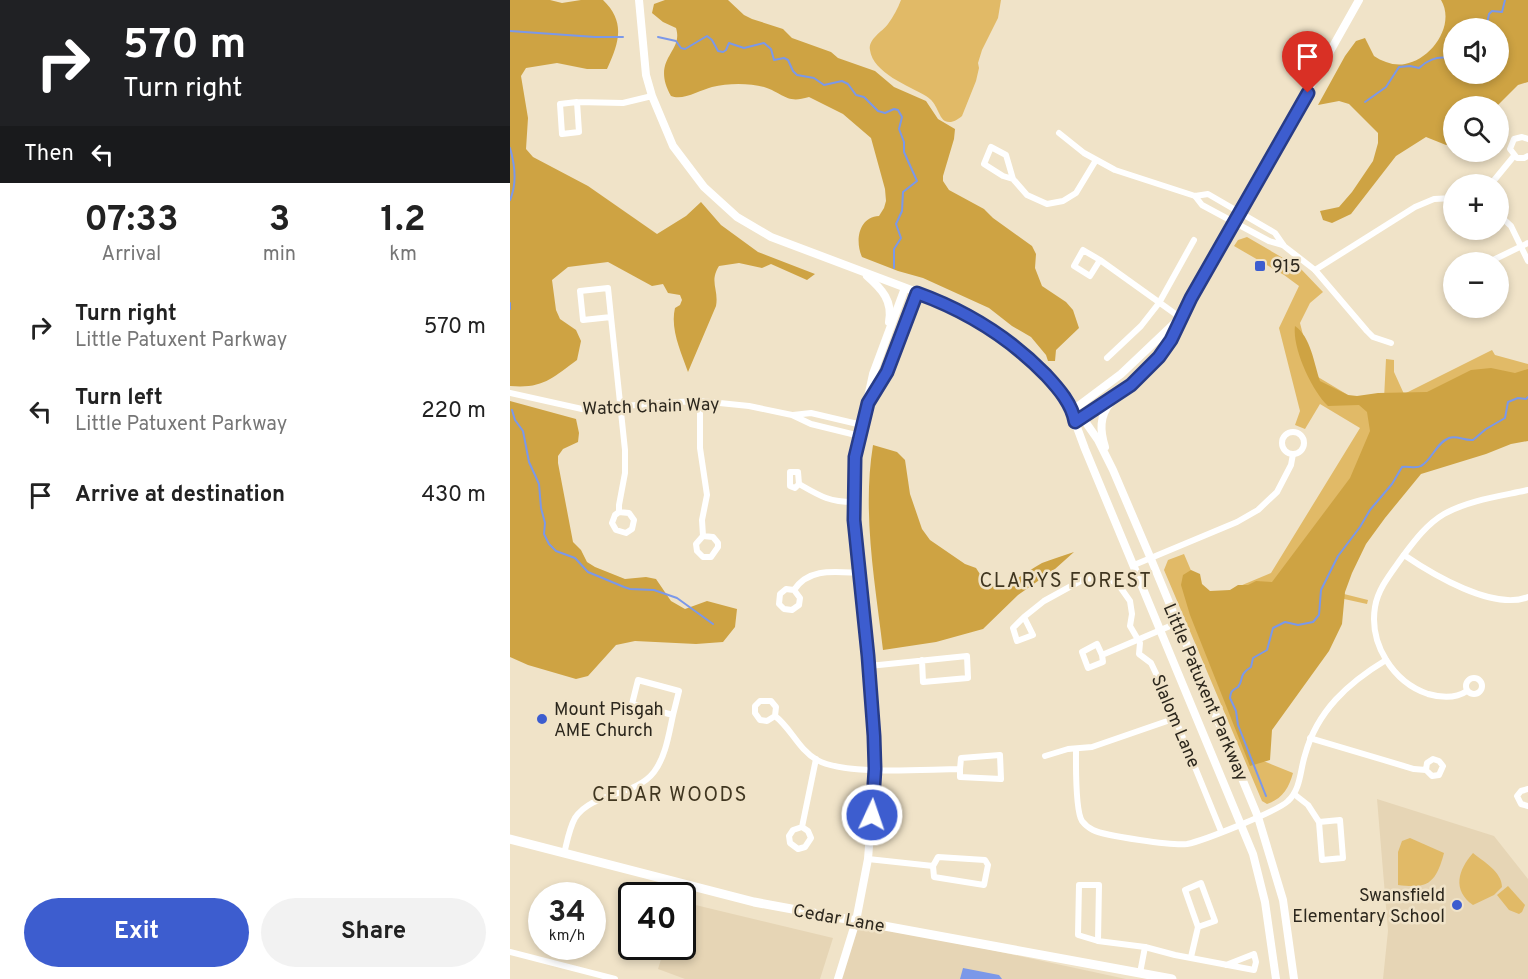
<!DOCTYPE html>
<meta charset="utf-8">
<style>
:root{--surface:#fff;--page:#f2f2f2;--text:#222;--muted:#767676;--accent:#3d5dcf}
body{margin:0;font-family:Overpass,sans-serif;background:var(--page);color:var(--text);height:100vh;display:flex;flex-direction:column;font-size:22px;white-space:nowrap}
*{box-sizing:border-box;margin:0}
p{font-size:20px;color:var(--muted)}
.icon{flex:none;width:33px;height:33px;fill:none;stroke:currentColor;stroke-width:2;stroke-linecap:round;stroke-linejoin:round}
.map{position:relative;flex:1;overflow:hidden}
.details{display:flex;flex-direction:column;background:var(--surface);width:510px}
.details>*{flex:none}
.hud{background:#202124;color:#fff;overflow:hidden}
.tools{position:absolute;left:933px;top:18px;display:grid;gap:12px}
.tools a{display:grid;place-items:center;width:66px;height:66px;border-radius:50%;background:var(--surface);box-shadow:0 3px 9px #0003;font-size:30px}
.speed{position:absolute;left:18px;top:882px;display:flex;gap:12px;font-size:30px;font-weight:700;text-align:center}
.speed>*{display:grid;place-content:center;width:78px;height:78px;border-radius:50%;background:var(--surface);box-shadow:0 3px 9px #0003;line-height:1}
.speed small{font-size:15px;font-weight:400}
.speed .limit{border:3px solid #111;border-radius:9px;background:#fff;color:#111}
.pin{position:absolute;display:grid;place-items:center;width:51px;height:51px;color:#fff;margin:-62px -26px;border-radius:50% 50% 50% 0;rotate:-45deg;box-shadow:0 0 6px #0007}
.pin .icon{rotate:45deg}
.me{position:absolute;width:66px;margin:-33px;rotate:3deg;stroke-linejoin:round;filter:drop-shadow(0 0 4px #0008)}
.turn{display:flex;align-items:center;gap:21px;height:126px;padding:0 24px;font-size:27px}
.turn .icon{width:78px;height:78px;stroke-width:2.5}
.turn b{display:block;font-size:42px;line-height:51px}
.then{display:flex;align-items:center;height:57px;padding:0 24px;background:#0003;gap:12px;font-size:22px}
.eta{display:flex;justify-content:space-evenly;align-items:center;height:102px;text-align:center}
.eta b{font-size:36px;font-weight:700;line-height:42px}
.primary-button{display:flex;gap:12px;margin-top:auto;padding:12px 24px}
.primary-button a{flex:1;height:69px;border-radius:36px;background:var(--accent);color:#fff;font-size:24px;font-weight:700;line-height:69px;text-align:center}
.primary-button a+a{background:var(--page);color:var(--text)}
ul{padding:0;list-style:none}
li{display:flex;align-items:center;gap:18px;height:84px;padding:0 24px}
li div{flex:1}
li b{display:block;font-size:22px}
li em{font-style:normal}
main{display:flex;flex:1;min-height:0}
.map>svg:first-child{display:block}
.built{fill:#e6d5b5}
.green{fill:#e1ba67}
.forest{fill:#cea343;fill-rule:evenodd}
.water{fill:#7b98e9}
.lines{fill:none;stroke-linecap:round;stroke-linejoin:round}
.stream{stroke:#7b98e9;stroke-width:2}
.minor{stroke:#fff;stroke-width:6}
.tertiary{stroke:#fff;stroke-width:8}
.secondary{stroke:#fff;stroke-width:9}
.route-casing{stroke:#283c87;stroke-width:15}
.route{stroke:#3d5dcf;stroke-width:10}
.poi-dot{fill:#3d5dcf;stroke:#f0e3c8;stroke-width:2}
.labels{text-anchor:middle;stroke-width:5;stroke-linejoin:round;paint-order:stroke}
.poi-label{font-size:18px;fill:#2c271d;stroke:#f0e3c8;text-anchor:start}
.street-label{font-size:18px;fill:#2c271d;stroke:#f0e3c8}
.neighbourhood-label{font-size:20px;letter-spacing:1.5px;fill:#403620;stroke:#f0e3c8}
</style>
<main>
<section class="details">
<div class="hud">
<div class="turn"><svg class="icon" aria-label="right" viewBox="0 0 24 24"><path d="M7 20v-9h11M14 6l5 5-5 5"/></svg><div><b>570 m</b>Turn right</div></div>
<div class="then">Then<svg class="icon" aria-label="left" viewBox="0 0 24 24"><path d="M17 20v-9H6M10 6l-5 5 5 5"/></svg></div>
</div>
<div class="eta">
<div><b>07:33</b><p>Arrival</p></div>
<div><b>3</b><p>min</p></div>
<div><b>1.2</b><p>km</p></div>
</div>
<ul>
<li><svg class="icon" aria-label="right" viewBox="0 0 24 24"><path d="M7 20v-9h11M14 6l5 5-5 5"/></svg><div><b>Turn right</b><p>Little Patuxent Parkway</p></div><em>570 m</em></li>
<li><svg class="icon" aria-label="left" viewBox="0 0 24 24"><path d="M17 20v-9H6M10 6l-5 5 5 5"/></svg><div><b>Turn left</b><p>Little Patuxent Parkway</p></div><em>220 m</em></li>
<li><svg class="icon" aria-label="arrive" viewBox="0 0 24 24"><path d="M6 21V4h12l-3 4 3 4H6"/></svg><div><b>Arrive at destination</b></div><em>430 m</em></li>
</ul>
<div class="primary-button"><a>Exit</a><a>Share</a></div>
</section>
<div class="map">
<svg width="1018" height="979" viewBox="0 0 1018 979">
<rect width="100%" height="100%" fill="#f0e3c8"/>
<g class="built">
<path d="M867 799 984 836 1018 879V979H873L878 931Z"/>
<path d="M173 902 323 938 310 979H175L148 969 155 947 172 946Z"/>
<path d="M346 921 616 979H328Z"/>
</g>
<g class="green">
<path d="M391 0H491L488 18 472 50 468 63 469 68 466 81 452 116C447 120 441 124 435 121 428 117 428 103 416 96 399 86 363 73 360 50 358 39 372 32 378 24 383 17 388 8 391 0Z"/>
<path d="M737 237 790 268 813 292 800 303 790 323 803 374 858 407 874 399 876 359 884 360V372L894 394 982 350 985 355 1018 364V437L900 471 826 592 858 600 857 604 825 597 756 732 751 760 783 773C779 788 772 799 757 804L752 801 654 570 658 560 674 554 694 601 761 573 850 428 810 404 795 429 785 425 790 411 769 328 789 286 774 275 724 246 728 240Z"/>
<path d="M900 838 934 853C926 883 918 889 888 885V852L892 841Z"/>
<path d="M963 853C974 862 992 872 992 887L984 895 963 905C942 890 948 870 963 853Z"/>
<path d="M998 886 1015 905 1012 912 1009 914 999 910 987 895Z"/>
</g>
<g class="forest">
<path d="M0 0H40L52 3 71 0H93C116 22 109 43 97 69H77L47 63 16 68 11 76 18 118 16 149 23 157 78 186 147 234 176 216 191 202 211 225 248 252 305 274 297 280 261 264 252 268 229 263 209 266C199 282 209 289 206 306L178 372C171 352 160 329 165 308L170 305 172 300 170 295 158 293 153 284 142 286 98 262 58 267 42 280 46 310 50 319 66 330 71 341 67 360C42 378 33 389 0 386Z"/>
<path d="M155 0H218L234 15 242 19 273 29 282 38 321 52 328 58 365 71 384 87 416 101 428 119 445 129 444 139 433 176V181L439 190 474 209 483 218 522 246 526 254 525 268 532 286 556 302 563 310 569 328 546 350 545 361H538L536 355 521 337 502 326 479 308 413 278 388 271 352 257C345 242 348 217 369 216L374 208 376 201 375 189 361 138 333 114 299 97C276 104 275 94 254 87 239 83 218 83 202 87 190 90 173 101 161 96 140 58 174 53 166 28L153 22 142 13 144 4Z"/>
<path d="M931 0H1018V82L1008 85 987 106H944L943 142 936 145 916 137 886 156 841 214 822 223 813 220 810 211 829 207 842 192 863 161 868 143V133L839 104 829 101 808 105 835 56 846 41 855 38 864 56C873 62 884 66 895 64 921 60 946 25 931 0ZM944 28H988V74H944Z"/>
<path d="M785 326C801 337 804 364 810 381L838 395 847 396 868 393 917 392 961 370 981 368 1005 373 1018 369V441L1001 444 976 454 911 474 875 518 856 544 842 573 835 592 832 624 819 651 762 730 760 760 740 766 680 615 671 585 673 575 681 570 690 574 692 584 700 591 720 590 728 585H738L746 581 762 582 840 478 860 431 857 412 849 405 818 406C802 391 782 348 785 326Z"/>
<path d="M0 401 66 419 69 433 68 442 53 449 48 456V463L63 542 71 550 77 562 85 567 115 579 136 577 146 579 161 601 175 609 197 601 227 609 225 627 213 642 186 644 125 641 106 645 78 676 66 679 18 665 0 657Z"/>
<path d="M363 445 387 452 395 460 400 494 412 529 420 540 455 564 466 568 477 585C497 590 515 572 532 563 542 559 553 556 564 552L545 569 508 595 473 629 426 642 373 650C365 582 352 513 363 445Z"/>
</g>
<path class="water" d="M453 968 489 975 492 979H450Z"/>
<g class="lines">
<g class="stream">
<path d="M968 28 970 25 977 24 979 14 982 11 992 12 995 0"/>
<path d="M0 31 85 37H113"/>
<path d="M148 37 166 41 171 48 175 49 197 36 202 40 208 51 213 52 216 50 219 43 234 48 254 43 261 49 264 60 274 58 278 60 283 71 287 75 304 78 314 85 332 81 338 84 346 95 354 97 368 111 375 113 384 109 388 110 392 117 389 129 394 142V152L407 181 393 192 392 211 386 224 391 238 384 249V268"/>
<path d="M855 102 876 87 889 67 900 66 909 68C916 61 927 56 937 58L944 55"/>
<path d="M0 148C5 165 7 184 0 200"/>
<path d="M0 303V309"/>
<path d="M2 410 5 420 13 431 19 462 29 484 31 508 35 523 34 534 39 544 46 551 65 558 78 572 114 587 120 589 144 590 167 598 203 624"/>
<path d="M756 796 728 725 726 711 720 698C721 690 722 691 728 687 734 680 728 675 741 667L743 658 757 650 763 628 775 622 788 625 803 622 809 615 811 590 828 556 850 527 860 510 882 484 892 467C898 466 906 469 911 466 922 460 926 443 939 438 947 435 954 441 963 440L976 429 995 418 998 402 1008 398 1016 399 1018 397"/>
</g>
<g class="minor">
<path d="M67 102 50 104 52 134 69 132 67 102 113 103 142 96"/>
<path d="M549 133 574 153 605 170 685 196 698 194 765 233 774 246 805 270 857 331 863 337 881 343"/>
<path d="M1018 139 1012 137 1004 139 1000 149 1007 158H1014L1018 156"/>
<path d="M503 179 496 155 481 147 474 164 493 176 503 179 517 195 537 204 553 201 566 193 586 160"/>
<path d="M981 184 1004 156"/>
<path d="M685 196 692 205 759 241 773 245"/>
<path d="M988 214 1001 226 1018 261"/>
<path d="M590 260 573 250 564 266 580 276 590 260 671 318"/>
<path d="M979 262 1018 243"/>
<path d="M805 270 905 207 924 199 944 198"/>
<path d="M101 317 98 288 70 291 73 320 101 317 115 450V473L109 505V512L105 515 102 523 106 530 116 533 122 529 124 520 119 513 109 512"/>
<path d="M597 358 631 326 649 303 684 240"/>
<path d="M0 393 72 409 168 402 190 401 239 406 282 415 301 424 350 436"/>
<path d="M190 401V448L197 495 192 520 193 536 203 537 208 543V547L201 557H193L187 551 186 544 193 536"/>
<path d="M283 415 301 413 352 425"/>
<circle cx="783" cy="443" r="11"/>
<path d="M289 484 285 488 280 486V472H288L289 484C310 496 319 502 343 502"/>
<path d="M894 555C922 574 983 611 1018 597"/>
<path d="M624 565 727 522 748 510 767 492 781 465 783 454"/>
<path d="M284 590 276 589 270 594 269 604 274 609 282 610 289 605 290 598 284 590C299 567 326 572 350 573"/>
<path d="M514 617 503 628 507 641 523 635 514 617 534 601 574 579 595 577 608 584 620 601 622 614 620 626 630 643 629 654 641 663 651 684 711 831"/>
<path d="M592 655 593 662 578 668 572 652 587 644 592 655 667 623"/>
<path d="M359 666 457 656 458 678 413 682 412 660"/>
<circle cx="964" cy="686" r="8"/>
<path d="M957 691C945 699 932 698 918 694 883 682 859 644 865 607 868 588 882 572 893 556 905 540 917 524 934 514 959 500 991 496 1018 490"/>
<path d="M265 716 266 707 261 701H250L245 706V713L250 720 257 721 265 716C281 728 288 749 307 760 336 776 414 769 450 769V777L491 779 490 755 451 758 450 769"/>
<path d="M800 738 904 769 916 770 922 776 929 775 933 766 929 761 923 759 917 763 916 770"/>
<path d="M566 749C566 764 565 810 572 821 575 825 579 828 583 830 595 836 664 846 677 844 693 841 768 811 778 801 791 789 790 770 795 755 807 711 838 683 876 660"/>
<path d="M535 756 558 749 582 747 666 718"/>
<path d="M1018 789 1011 791 1007 796 1011 804 1018 806"/>
<path d="M784 794 798 805 809 822 830 820 833 858 812 860 809 822"/>
<path d="M292 827 298 831 301 838 295 847 288 849 280 843 279 836 283 830 292 827 306 759"/>
<path d="M54 854C57 842 59 829 65 818 83 791 125 797 144 772 156 756 159 733 163 715L122 704 128 680 169 691 163 715"/>
<path d="M358 859 423 866 424 877 474 885 478 865 475 860 428 857 423 866"/>
<path d="M588 941 568 935 569 885H589L588 941 635 947 665 955 744 970 746 962 744 954 716 965"/>
<path d="M0 952 105 979"/>
<path d="M681 957 688 927 675 890 691 883 705 921 688 927"/>
<path d="M630 973 635 947"/>
</g>
<g class="tertiary">
<path d="M129 0 136 75 142 96 163 146 194 187 227 217 261 237 428 300 478 326 497 339 529 367 572 417 588 440 603 470 641 559 748 817 773 900 784 979"/>
<path d="M357 276C372 289 383 301 379 322"/>
<path d="M360 399 377 372 407 293"/>
<path d="M563 410 565 422 575 449 743 854 755 902 766 979"/>
<path d="M563 410 611 374 669 319"/>
<path d="M569 419 621 385 649 357 661 340 671 318 724 222 849 0"/>
<path d="M595 447C590 431 589 416 601 402"/>
<path d="M328 979 346 921 358 859 365 769 362 693 344 520 345 457 363 374 395 288"/>
</g>
<path class="secondary" d="M0 839 244 902 662 979"/>
</g>
<g class="lines">
<defs>
<path id="route" d="M362 815 365 769 364 736 358 656 344 520 345 457 358 403 377 372 407 293C457 311 499 337 536 375 549 389 562 404 565 422L621 385 649 357 661 340 681 298 798 93"/>
</defs>
<use href="#route" class="route-casing"/>
<use href="#route" class="route"/>
</g>
<g class="poi-dot">
<rect x="744" y="260" width="12" height="12" rx="3"/>
<circle cx="32" cy="719" r="6"/>
<circle cx="947" cy="905" r="6"/>
</g>
<g class="labels">
<g class="poi-label">
<text x="762" y="272">915</text>
<text x="44" y="715">Mount Pisgah<tspan x="44" dy="21">AME Church</tspan></text>
<text x="935" y="901" text-anchor="end">Swansfield<tspan x="935" dy="21">Elementary School</tspan></text>
</g>
<g class="street-label">
<text transform="translate(141 406) rotate(-2)" y="6">Watch Chain Way</text>
<text transform="translate(696 692) rotate(67)" y="6">Little Patuxent Parkway</text>
<text transform="translate(666 721) rotate(67)" y="6">Slalom Lane</text>
<text transform="translate(329 918) rotate(10)" y="6">Cedar Lane</text>
</g>
<g class="neighbourhood-label">
<text x="556" y="587">CLARYS FOREST</text>
<text x="160" y="801">CEDAR WOODS</text>
</g>
</g>
</svg>
<div class="tools">
<a><svg class="icon" aria-label="sound" viewBox="0 0 24 24"><path d="M4 9h4l5-4v14l-5-4H4zM17 9q2 3 0 6"/></svg></a>
<a><svg class="icon" aria-label="search" viewBox="0 0 24 24"><circle cx="10" cy="10" r="6"/><path d="M15 15l6 6"/></svg></a>
<a>+</a>
<a>−</a>
</div>
<div class="speed"><div>34<small>km/h</small></div><div class="limit">40</div></div>
<div class="pin" style="left:798px;top:93px;background:#d93025"><svg class="icon" aria-label="arrive" viewBox="0 0 24 24"><path d="M6 21V4h12l-3 4 3 4H6"/></svg></div>
<svg class="me" style="left:362px;top:815px" viewBox="-20 -20 40 40"><circle r="17" fill="#3d5dcf" stroke="#fff" stroke-width="3"/><path d="M0-11L8 9 0 5-8 9z" fill="#fff"/></svg>
</div>
</main>
